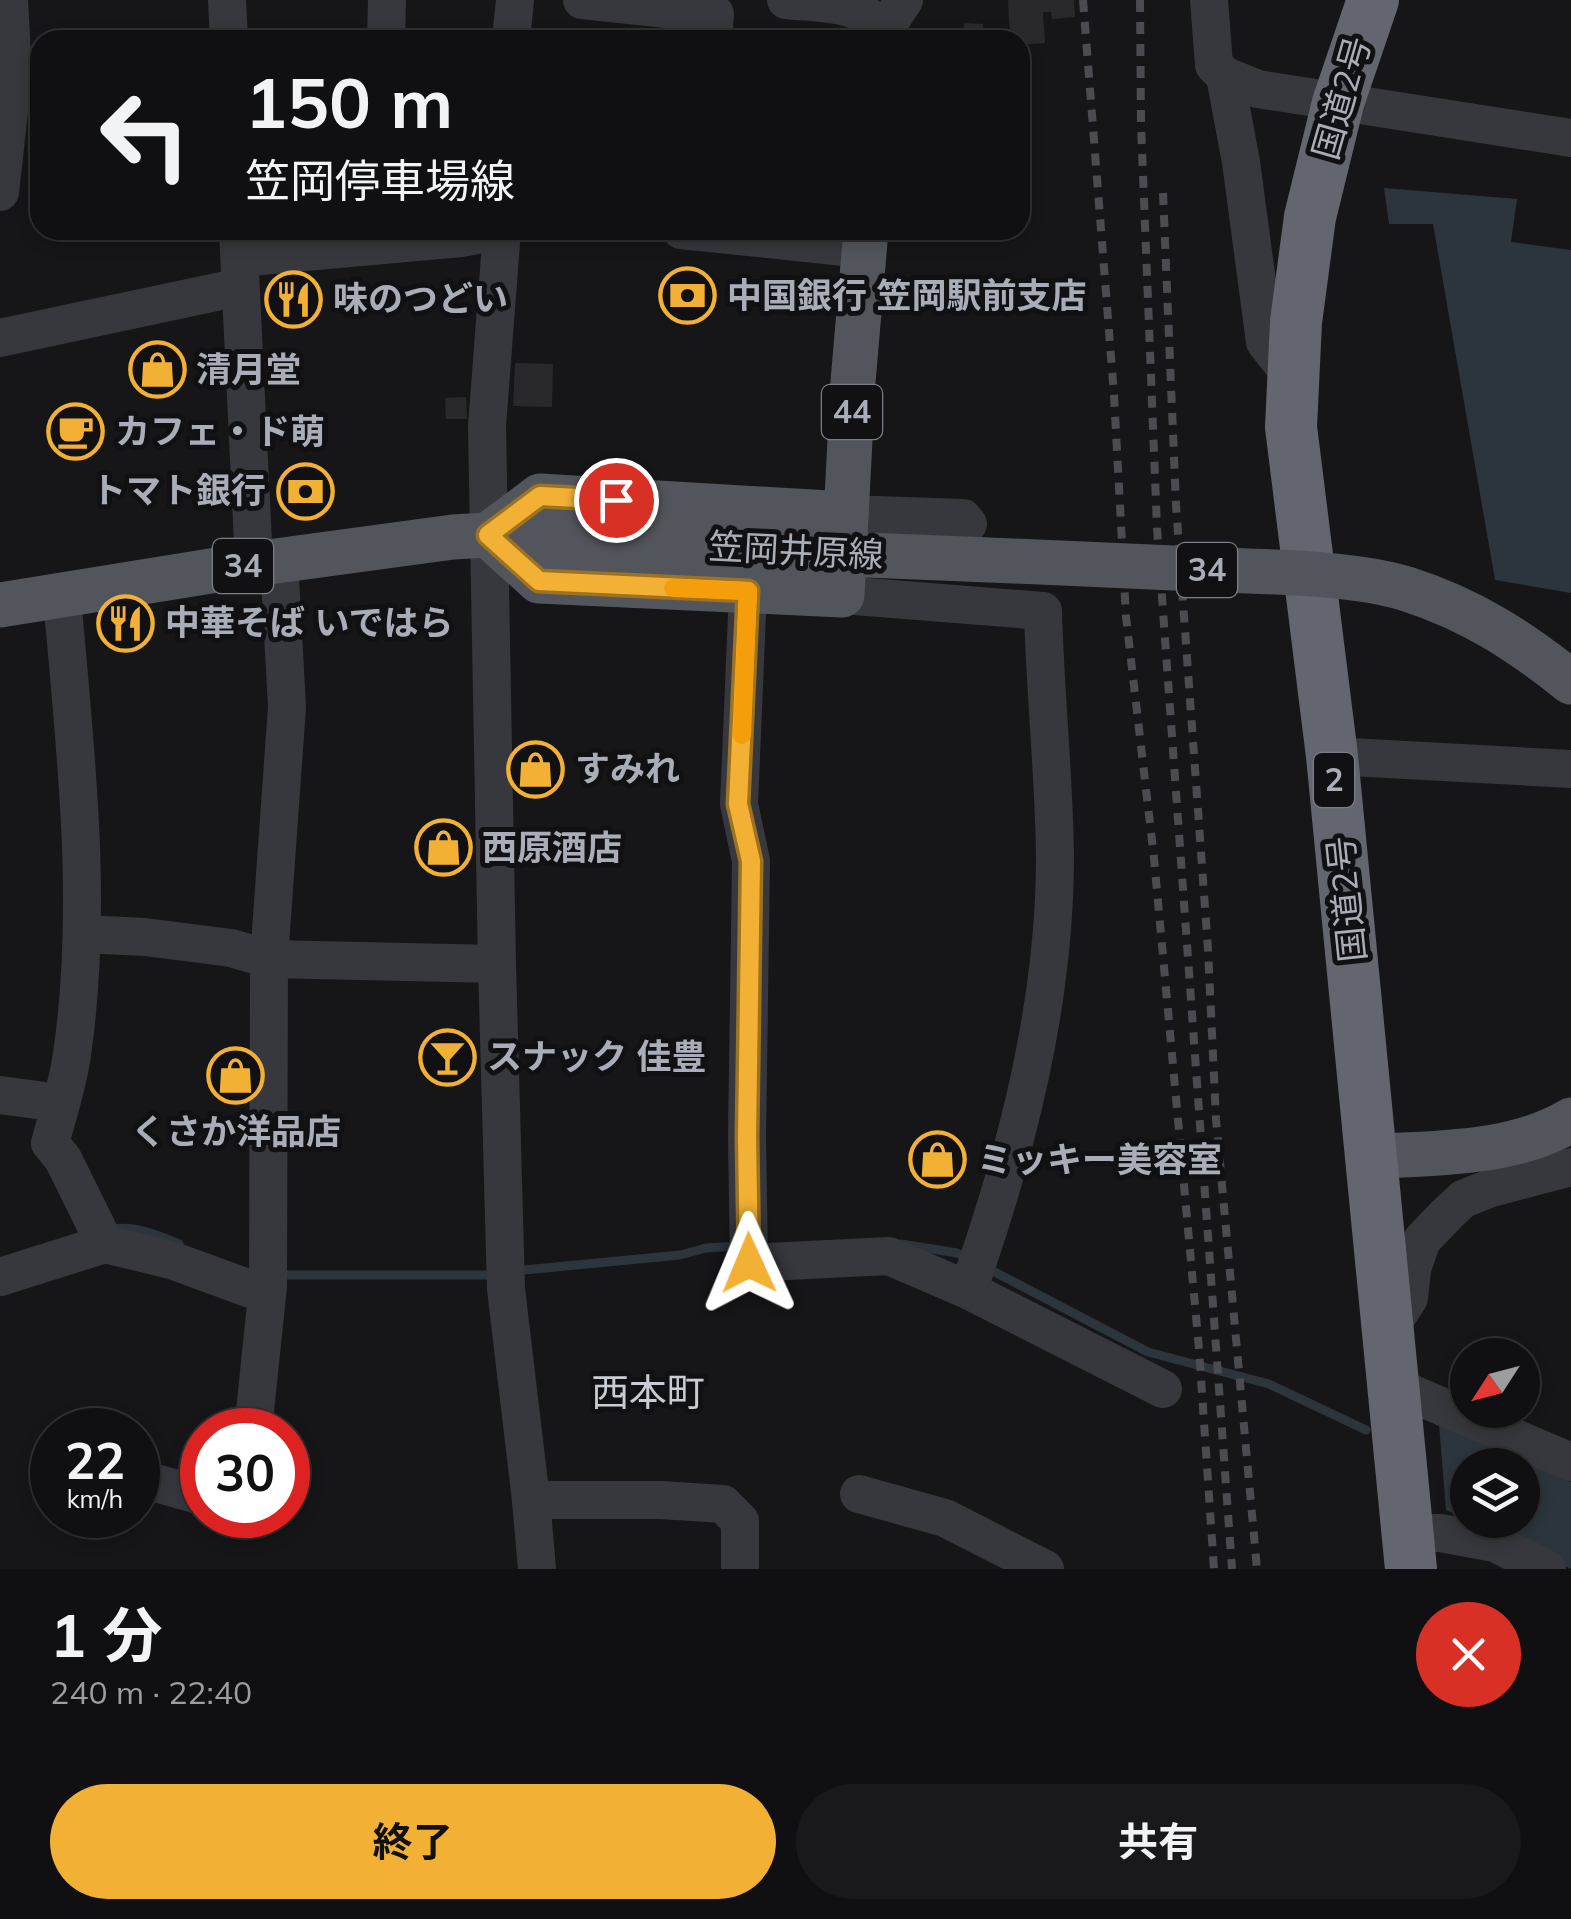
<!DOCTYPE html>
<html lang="ja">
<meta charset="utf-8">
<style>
:root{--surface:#101012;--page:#19191b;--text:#f1f3f6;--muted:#9c9d9f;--line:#303032;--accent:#f2b134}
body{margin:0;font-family:Mulish,"Noto Sans JP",sans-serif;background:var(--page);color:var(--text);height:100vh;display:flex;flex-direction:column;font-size:38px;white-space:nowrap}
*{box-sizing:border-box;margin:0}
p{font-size:32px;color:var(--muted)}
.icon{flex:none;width:55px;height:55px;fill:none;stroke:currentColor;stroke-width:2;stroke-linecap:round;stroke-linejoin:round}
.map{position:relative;height:1569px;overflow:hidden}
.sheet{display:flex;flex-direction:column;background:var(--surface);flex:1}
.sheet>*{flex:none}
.top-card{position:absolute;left:30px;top:30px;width:1000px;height:210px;border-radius:30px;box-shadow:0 5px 15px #0003,0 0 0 2px var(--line);background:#101012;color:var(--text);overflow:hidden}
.needle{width:65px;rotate:234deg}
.tools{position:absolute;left:1450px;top:1338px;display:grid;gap:20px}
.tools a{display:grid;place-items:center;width:90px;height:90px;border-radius:50%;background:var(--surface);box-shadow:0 5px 15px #0003,0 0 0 2px var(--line);font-size:50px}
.speed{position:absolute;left:30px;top:1408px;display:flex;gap:20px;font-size:50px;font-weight:700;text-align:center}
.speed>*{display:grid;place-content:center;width:130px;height:130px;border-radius:50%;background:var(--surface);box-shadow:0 5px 15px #0003,0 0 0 2px var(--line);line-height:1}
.speed small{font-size:25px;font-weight:400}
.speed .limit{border:15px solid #d22;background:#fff;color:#111}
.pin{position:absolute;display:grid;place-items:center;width:85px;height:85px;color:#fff;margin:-42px;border:5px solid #fff;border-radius:50%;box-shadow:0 2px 10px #0007}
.me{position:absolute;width:110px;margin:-55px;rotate:359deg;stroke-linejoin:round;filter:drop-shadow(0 0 8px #0008)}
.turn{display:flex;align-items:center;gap:35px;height:210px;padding:0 50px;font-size:45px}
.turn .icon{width:130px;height:130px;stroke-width:2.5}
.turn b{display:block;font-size:70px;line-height:85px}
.round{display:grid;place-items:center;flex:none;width:105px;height:105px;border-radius:52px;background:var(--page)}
.summary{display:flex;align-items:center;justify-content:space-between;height:170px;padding:0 50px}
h1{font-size:60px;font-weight:700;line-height:75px}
.cta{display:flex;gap:20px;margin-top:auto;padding:20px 50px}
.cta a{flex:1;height:115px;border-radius:60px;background:var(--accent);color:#111;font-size:40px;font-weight:700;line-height:115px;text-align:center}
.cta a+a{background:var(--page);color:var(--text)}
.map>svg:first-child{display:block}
.water{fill:#2c353c}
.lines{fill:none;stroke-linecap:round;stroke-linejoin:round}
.stream{stroke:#2c353c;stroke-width:9}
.building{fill:#29292c}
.minor{stroke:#37383d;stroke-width:38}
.major{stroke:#53555c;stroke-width:45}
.highway{stroke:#63666e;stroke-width:52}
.rail{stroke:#4a4c52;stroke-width:8;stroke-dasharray:12 10;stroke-linecap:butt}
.major-bridge{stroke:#53555c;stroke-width:45}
.route-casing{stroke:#9d7322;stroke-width:25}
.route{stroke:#f2b134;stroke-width:18}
.slow{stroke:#f59e0b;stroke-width:18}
.labels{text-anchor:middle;stroke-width:10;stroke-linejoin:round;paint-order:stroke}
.shield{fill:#111113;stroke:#7b7e86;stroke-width:2.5}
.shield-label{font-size:32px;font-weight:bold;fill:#a8adb8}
.street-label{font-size:35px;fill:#a8adb8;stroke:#111113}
.poi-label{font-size:35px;font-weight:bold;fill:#a8adb8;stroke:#111113;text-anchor:start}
.neighbourhood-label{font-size:38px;fill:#c9ccd4;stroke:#111113}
</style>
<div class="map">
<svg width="1571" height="1569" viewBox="0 0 1571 1569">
<rect width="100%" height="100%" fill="#161618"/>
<g class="water">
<path d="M1384 188 1517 199 1511 242 1571 250V593L1495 580 1433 224H1389Z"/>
<path d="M1439 1424 1571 1482V1569L1468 1520H1522V1465H1468V1520L1446 1510Z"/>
</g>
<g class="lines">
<g class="stream">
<path d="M108 1230C131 1224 158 1235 179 1244"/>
<path d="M901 1244 957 1253 969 1259"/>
<path d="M987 1268 1148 1352 1269 1384 1366 1430"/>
<path d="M514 1271 680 1255 706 1248 741 1246"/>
<path d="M279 1275H498"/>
</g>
</g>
<g class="building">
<path d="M1008 0H1074L1075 17 1052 19 1051 12H1043L1045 43 1020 45V40H1010Z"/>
<path d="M964 23 983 24V40H963Z"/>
<path d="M515 363 553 364 552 407 513 406Z"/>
<path d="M466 397 467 419H446L445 398Z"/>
</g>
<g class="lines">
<g class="minor">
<path d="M227 0 229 40"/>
<path d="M582 0 715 14 713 40"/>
<path d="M786 0C822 4 872 0 885 40"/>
<path d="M1209 0 1214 65 1225 76 1258 89 1571 138"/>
<path d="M883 32 904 0"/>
<path d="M386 40 387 0"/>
<path d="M511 40 515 0"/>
<path d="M1225 76 1241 162 1265 342 1294 379"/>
<path d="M0 192 13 76 9 0"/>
<path d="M238 230 254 564"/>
<path d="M502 230 487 426 497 964 506 1289 531 1500H661L723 1504 740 1521V1569"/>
<path d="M681 230 863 249"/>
<path d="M240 258 461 238 506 230"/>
<path d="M0 338 240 287"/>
<path d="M846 514 963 518 968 524"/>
<path d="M748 591 739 804 751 861 747 1137 749 1263 889 1256 968 1290 1163 1389"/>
<path d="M842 595 1043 611C1045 692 1054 774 1055 856 1055 1004 1017 1151 968 1290"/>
<path d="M62 597C75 748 94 903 72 1054 68 1084 58 1114 50 1143L63 1159 105 1244 171 1260 267 1295"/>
<path d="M1332 756 1571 769"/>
<path d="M83 934 145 937 231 948 269 959 497 964"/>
<path d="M0 1095 60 1103"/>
<path d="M0 1277 105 1244"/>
<path d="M1386 1333 1409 1298 1412 1269 1422 1240 1447 1214 1463 1199 1488 1189 1571 1167"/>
<path d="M1394 1386 1571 1462"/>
<path d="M253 1430 268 1286 269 959 287 707 279 560"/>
<path d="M138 1478 202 1496"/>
<path d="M859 1494 945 1518 1045 1569"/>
<path d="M531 1500 537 1569"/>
<path d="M1406 1533H1440L1495 1543 1547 1569"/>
</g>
<g class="major">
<path d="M488 535 539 581 842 595 853 382 866 230"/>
<path d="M488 535 540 496 846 514"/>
<path d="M0 605 254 564 453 537 488 535 816 553"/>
<path d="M1373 1157C1439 1152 1512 1155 1571 1120"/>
</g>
<path class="highway" d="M1373 0 1338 103 1310 217 1296 322 1291 427 1332 756 1411 1569"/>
<g class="rail">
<path d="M1083 0 1114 395 1126 617 1154 858 1199 1349 1214 1569"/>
<path d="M1140 0 1141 124 1157 528 1232 1569"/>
<path d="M1163 193 1176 505 1208 949 1216 1119 1257 1569"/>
</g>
<path class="major-bridge" d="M816 553C943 558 1069 563 1196 569 1257 572 1350 571 1407 589 1472 610 1518 640 1571 682"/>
</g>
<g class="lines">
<defs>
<path id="route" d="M616 500 540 496 488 535 539 581 748 591 738 804 751 861 747 1137 749 1263"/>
</defs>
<use href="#route" class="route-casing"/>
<use href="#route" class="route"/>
<path class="slow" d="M673 588 748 591 742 735"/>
</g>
<defs>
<symbol id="bank-ring" viewBox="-11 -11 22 22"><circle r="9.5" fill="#111113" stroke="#f2b134" stroke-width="1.5"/><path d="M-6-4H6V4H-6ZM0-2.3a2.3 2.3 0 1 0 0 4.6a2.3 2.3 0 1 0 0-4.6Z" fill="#f2b134"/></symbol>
<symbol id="restaurant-ring" viewBox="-11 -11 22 22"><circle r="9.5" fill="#111113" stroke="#f2b134" stroke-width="1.5"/><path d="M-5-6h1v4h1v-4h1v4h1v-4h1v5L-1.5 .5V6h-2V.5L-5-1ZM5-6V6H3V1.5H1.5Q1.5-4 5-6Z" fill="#f2b134"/></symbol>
<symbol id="shop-ring" viewBox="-11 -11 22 22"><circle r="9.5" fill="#111113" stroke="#f2b134" stroke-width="1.5"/><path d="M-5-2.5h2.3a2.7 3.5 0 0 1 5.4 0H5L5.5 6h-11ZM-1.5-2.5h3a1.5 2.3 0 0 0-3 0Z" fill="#f2b134"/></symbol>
<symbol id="cafe-ring" viewBox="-11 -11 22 22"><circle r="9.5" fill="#111113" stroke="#f2b134" stroke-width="1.5"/><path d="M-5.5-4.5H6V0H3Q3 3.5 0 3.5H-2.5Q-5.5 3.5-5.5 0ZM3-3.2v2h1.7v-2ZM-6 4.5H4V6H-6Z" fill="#f2b134"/></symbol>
<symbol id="bar-ring" viewBox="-11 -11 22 22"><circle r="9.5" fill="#111113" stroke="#f2b134" stroke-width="1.5"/><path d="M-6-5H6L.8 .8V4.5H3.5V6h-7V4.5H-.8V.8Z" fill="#f2b134"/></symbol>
</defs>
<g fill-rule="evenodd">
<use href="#bank-ring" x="656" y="264" width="63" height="63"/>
<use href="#restaurant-ring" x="262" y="268" width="63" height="63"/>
<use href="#shop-ring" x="126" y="338" width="63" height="63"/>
<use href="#cafe-ring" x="44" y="400" width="63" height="63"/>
<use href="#bank-ring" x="274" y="460" width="63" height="63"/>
<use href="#restaurant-ring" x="94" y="592" width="63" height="63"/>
<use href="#shop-ring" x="504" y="738" width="63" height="63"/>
<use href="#shop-ring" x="412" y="816" width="63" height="63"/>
<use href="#bar-ring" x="416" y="1026" width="63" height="63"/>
<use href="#shop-ring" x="204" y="1044" width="63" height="63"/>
<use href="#shop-ring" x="906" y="1128" width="63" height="63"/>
</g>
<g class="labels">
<g class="shield">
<rect x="822" y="385" width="60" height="54" rx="8"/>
<rect x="213" y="539" width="60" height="54" rx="8"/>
<rect x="1177" y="543" width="60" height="54" rx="8"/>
<rect x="1314" y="753" width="40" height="54" rx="8"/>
</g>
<g class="shield-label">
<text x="852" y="423">44</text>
<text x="243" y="577">34</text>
<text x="1207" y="581">34</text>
<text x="1334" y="791">2</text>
</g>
<g class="street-label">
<text transform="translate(1342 98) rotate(-74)" y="12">国道2号</text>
<text transform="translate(796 551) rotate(3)" y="12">笠岡井原線</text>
<text transform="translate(1347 899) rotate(-96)" y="12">国道2号</text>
</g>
<g class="poi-label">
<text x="727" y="308">中国銀行 笠岡駅前支店</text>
<text x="333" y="311">味のつどい</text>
<text x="196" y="382">清月堂</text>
<text x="115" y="444">カフェ・ド萌</text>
<text x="266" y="503" text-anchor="end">トマト銀行</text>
<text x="165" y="635">中華そば いではら</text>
<text x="575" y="781">すみれ</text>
<text x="482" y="860">西原酒店</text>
<text x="487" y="1069">スナック 佳豊</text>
<text x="236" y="1144" text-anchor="middle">くさか洋品店</text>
<text x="977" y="1172">ミッキー美容室</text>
</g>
<g class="neighbourhood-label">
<text x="648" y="1406">西本町</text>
</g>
</g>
</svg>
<div class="tools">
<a><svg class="needle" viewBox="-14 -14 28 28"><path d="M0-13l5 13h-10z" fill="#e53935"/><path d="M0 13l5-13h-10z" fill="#9c9d9f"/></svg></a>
<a><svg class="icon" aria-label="layers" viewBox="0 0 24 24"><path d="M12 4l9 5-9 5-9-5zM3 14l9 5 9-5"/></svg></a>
</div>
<div class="speed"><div>22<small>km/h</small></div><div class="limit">30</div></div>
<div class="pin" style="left:616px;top:500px;background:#d93025"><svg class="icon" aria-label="arrive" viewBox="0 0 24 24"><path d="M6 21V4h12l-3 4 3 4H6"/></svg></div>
<svg class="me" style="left:749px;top:1263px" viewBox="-20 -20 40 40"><path d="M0-17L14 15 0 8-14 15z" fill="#f2b134" stroke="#fff" stroke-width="4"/></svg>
<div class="top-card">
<div class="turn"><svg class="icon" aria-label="left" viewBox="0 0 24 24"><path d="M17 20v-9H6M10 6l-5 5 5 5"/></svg><div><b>150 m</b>笠岡停車場線</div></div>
</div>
</div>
<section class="sheet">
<div class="summary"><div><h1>1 分</h1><p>240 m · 22:40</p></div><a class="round" style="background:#d93025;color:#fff"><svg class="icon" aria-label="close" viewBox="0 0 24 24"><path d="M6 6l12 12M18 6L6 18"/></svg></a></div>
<div class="cta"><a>終了</a><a>共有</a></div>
</section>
